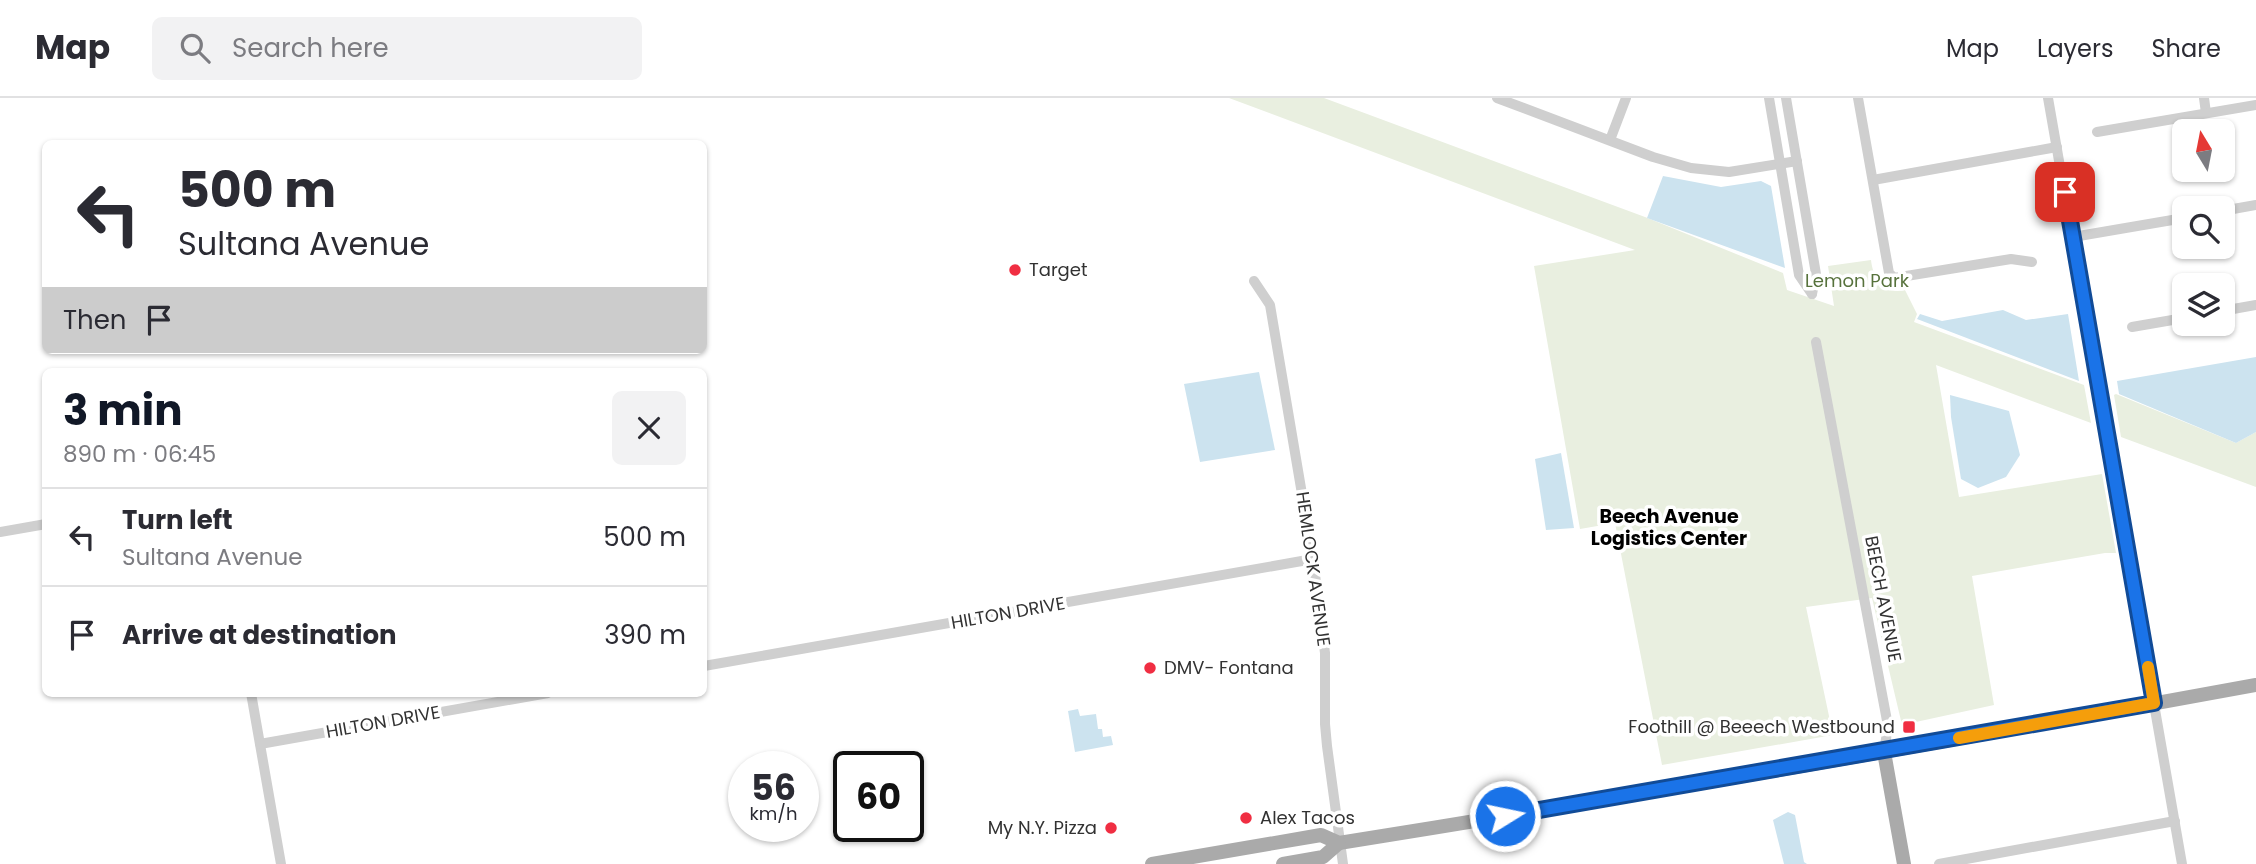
<!DOCTYPE html>
<meta charset="utf-8">
<style>
:root{--surface:#fff;--page:#f2f2f3;--text:#2b2b33;--muted:#7c7c81;--line:#e1e1e2;--accent:#111827}
body{margin:0;font-family:Poppins,sans-serif;background:var(--page);color:var(--text);height:100vh;display:flex;flex-direction:column;font-size:26px;white-space:nowrap}
*{box-sizing:border-box;margin:0}
p{font-size:23px;color:var(--muted)}
.icon{flex:none;width:38px;height:38px;fill:none;stroke:currentColor;stroke-width:2;stroke-linecap:round;stroke-linejoin:round}
.map{position:relative;flex:1;overflow:hidden}
.side{position:absolute;left:42px;top:270px;width:665px;height:329px;display:flex;flex-direction:column;background:var(--surface);border-radius:10px;box-shadow:0 2px 5px #0004}
.side>*{flex:none}
.guide{position:absolute;left:42px;top:42px;width:665px;height:214px;border-radius:10px;box-shadow:0 2px 5px #0004;background:#fff;color:var(--text);overflow:hidden}
.needle{width:46px;rotate:350deg}
.fabs{position:absolute;left:2172px;top:21px;display:grid;gap:14px}
.fabs a{display:grid;place-items:center;width:63px;height:63px;border-radius:10px;background:var(--surface);box-shadow:0 2px 5px #0004;font-size:35px}
.speed{position:absolute;left:728px;top:653px;display:flex;gap:14px;font-size:35px;font-weight:700;text-align:center}
.speed>*{display:grid;place-content:center;width:91px;height:91px;border-radius:50%;background:var(--surface);box-shadow:0 2px 5px #0004;line-height:1}
.speed small{font-size:18px;font-weight:400}
.speed .limit{border:4px solid #111;border-radius:10px;background:#fff;color:#111}
.pin{position:absolute;display:grid;place-items:center;width:60px;height:60px;color:#fff;margin:-30px;border-radius:14px;box-shadow:0 4px 10px #0006}
.me{position:absolute;width:77px;margin:-38px;rotate:80deg;stroke-linejoin:round;filter:drop-shadow(0 0 5px #0008)}
.turn{display:flex;align-items:center;gap:24px;height:147px;padding:0 21px;font-size:32px}
.turn .icon{width:91px;height:91px;stroke-width:2.5}
.turn b{display:block;font-size:49px;line-height:60px}
.then{display:flex;align-items:center;height:66px;padding:0 21px;background:#0003;gap:14px;font-size:26px}
.round{display:grid;place-items:center;flex:none;width:74px;height:74px;border-radius:10px;background:var(--page)}
.overview{display:flex;align-items:center;justify-content:space-between;height:119px;padding:0 21px}
h1{font-size:42px;font-weight:700;line-height:52px;color:var(--accent)}
ul{padding:0;list-style:none}
li{display:flex;align-items:center;gap:21px;height:98px;padding:0 21px;border-top:2px solid var(--line)}
li div{flex:1}
li b{display:block;font-size:26px}
li em{font-style:normal}
header{display:flex;align-items:center;gap:42px;box-sizing:border-box;height:98px;padding:0 35px;background:var(--surface);border-bottom:2px solid var(--line)}
header strong{font-size:33px}
nav{display:flex;gap:38px;margin-inline-start:auto;font-size:24px}
.search{width:490px;height:63px;background:var(--page);display:flex;align-items:center;gap:18px;box-sizing:border-box;padding:0 24px;border-radius:10px;color:var(--muted);font-size:26px}
.map>svg:first-child{display:block}
.green{fill:#e9efe0}
.water{fill:#cce3ef}
.lines{fill:none;stroke-linecap:round;stroke-linejoin:round}
.minor{stroke:#cfcfcf;stroke-width:10}
.major{stroke:#aaa;stroke-width:14}
.route-casing{stroke:#114b97;stroke-width:18}
.route{stroke:#1a73e8;stroke-width:12}
.slow{stroke:#f59e0b;stroke-width:12}
.poi-dot{fill:#f02e42;stroke:#fff;stroke-width:2.5}
.labels{text-anchor:middle;stroke-width:7;stroke-linejoin:round;paint-order:stroke}
.poi-label{font-size:18px;fill:#323232;stroke:#fff;text-anchor:start}
.park-label{font-size:18px;fill:#57723c;stroke:#fff}
.street-label{font-size:18px;fill:#323232;stroke:#fff}
.neighbourhood-label{font-size:19px;font-weight:bold;fill:#000;stroke:#fff}
</style>
<header>
<strong>Map</strong>
<div class="search"><svg class="icon" aria-label="search" viewBox="0 0 24 24"><circle cx="10" cy="10" r="6"/><path d="M15 15l6 6"/></svg>Search here</div>
<nav><a>Map</a><a>Layers</a><a>Share</a></nav>
</header>
<div class="map">
<svg width="2256" height="766" viewBox="0 0 2256 766">
<rect width="100%" height="100%" fill="#fff"/>
<g class="green">
<path d="M1229 0H1324L1645 119 1783 175 1787 192 1834 208 1828 168 1871 162C1873 181 1884 197 1905 192L1917 216 1914 224 2084 287 2091 325 1936 267 1959 399 2102 376 2116 455H2105L1972 478 1994 607 1902 627 1872 500 1806 509 1833 637 1662 667 1615 425 1580 431 1534 168 1635 152Z"/>
<path d="M2116 296 2236 345 2256 334V389L2121 339 2114 297Z"/>
</g>
<g class="water">
<path d="M1663 78 1721 89 1761 83 1771 88 1785 170 1647 120Z"/>
<path d="M2003 212 2026 222 2068 216 2079 283 1917 221 1920 216 1942 223Z"/>
<path d="M2256 259V334L2236 345 2119 296 2117 283Z"/>
<path d="M1259 274 1275 352 1200 364 1184 286Z"/>
<path d="M1950 297 2009 313 2020 357 2006 379 1978 390 1961 381 1951 319Z"/>
<path d="M1561 355 1574 430 1546 432 1535 361Z"/>
<path d="M1078 611 1080 618 1096 616 1098 631H1102L1103 639 1111 638 1113 647 1075 654 1068 613Z"/>
<path d="M1788 714 1795 717 1804 764 1807 766H1784L1773 722Z"/>
</g>
<g class="lines">
<g class="minor">
<path d="M1497 0 1653 59 1691 70 1729 74 1797 63"/>
<path d="M1769 0 1799 177 1812 196"/>
<path d="M1786 0 1816 176 1812 196"/>
<path d="M1858 0 1889 175 1894 180 2011 161 2032 164"/>
<path d="M2048 0 2182 766"/>
<path d="M2204 0 2206 15"/>
<path d="M2097 34 2256 7"/>
<path d="M1610 42 1626 0"/>
<path d="M1873 82 2057 49"/>
<path d="M2222 113 2256 107"/>
<path d="M2073 139 2184 120"/>
<path d="M1254 183 1270 207 1313 461 1325 555V626L1327 648 1343 766"/>
<path d="M2222 213 2256 207"/>
<path d="M2132 229 2184 220"/>
<path d="M1816 244 1888 628 1884 654"/>
<path d="M0 434 46 426"/>
<path d="M704 568 1313 461"/>
<path d="M251 595 281 766"/>
<path d="M260 646 548 595"/>
<path d="M1939 766 2175 723"/>
</g>
<g class="major">
<path d="M1884 654 1904 766"/>
<path d="M1152 766 1321 737 1339 745C1645 696 1951 643 2256 587"/>
<path d="M1283 766 1323 759 1339 745"/>
</g>
</g>
<g class="lines">
<defs>
<path id="route" d="M1505 718 2154 605 2065 94"/>
</defs>
<use href="#route" class="route-casing"/>
<use href="#route" class="route"/>
<path class="slow" d="M1959 640 2154 605 2148 569"/>
</g>
<g class="poi-dot">
<circle cx="1015" cy="172" r="7"/>
<circle cx="1150" cy="570" r="7"/>
<rect x="1902" y="622" width="14" height="14" rx="3.5"/>
<circle cx="1246" cy="720" r="7"/>
<circle cx="1111" cy="730" r="7"/>
</g>
<g class="labels">
<g class="poi-label">
<text x="1029" y="178">Target</text>
<text x="1164" y="576">DMV- Fontana</text>
<text x="1895" y="635" text-anchor="end">Foothill @ Beeech Westbound</text>
<text x="1260" y="726">Alex Tacos</text>
<text x="1097" y="736" text-anchor="end">My N.Y. Pizza</text>
</g>
<g class="park-label">
<text x="1857" y="189">Lemon Park</text>
</g>
<g class="street-label">
<text transform="translate(1313 471) rotate(82)" y="6">HEMLOCK AVENUE</text>
<text transform="translate(1883 501) rotate(79)" y="6">BEECH AVENUE</text>
<text transform="translate(1008 515) rotate(-10)" y="6">HILTON DRIVE</text>
<text transform="translate(383 624) rotate(-10)" y="6">HILTON DRIVE</text>
</g>
<g class="neighbourhood-label">
<text x="1669" y="425">Beech Avenue<tspan x="1669" dy="22">Logistics Center</tspan></text>
</g>
</g>
</svg>
<div class="fabs">
<a><svg class="needle" viewBox="-14 -14 28 28"><path d="M0-13l5 13h-10z" fill="#e53935"/><path d="M0 13l5-13h-10z" fill="#7c7c81"/></svg></a>
<a><svg class="icon" aria-label="search" viewBox="0 0 24 24"><circle cx="10" cy="10" r="6"/><path d="M15 15l6 6"/></svg></a>
<a><svg class="icon" aria-label="layers" viewBox="0 0 24 24"><path d="M12 4l9 5-9 5-9-5zM3 14l9 5 9-5"/></svg></a>
</div>
<div class="speed"><div>56<small>km/h</small></div><div class="limit">60</div></div>
<div class="pin" style="left:2065px;top:94px;background:#d93025"><svg class="icon" aria-label="arrive" viewBox="0 0 24 24"><path d="M6 21V4h12l-3 4 3 4H6"/></svg></div>
<svg class="me" style="left:1505px;top:718px" viewBox="-20 -20 40 40"><circle r="17" fill="#1a73e8" stroke="#fff" stroke-width="3"/><path d="M0-11L8 9 0 5-8 9z" fill="#fff"/></svg>
<div class="guide">
<div class="turn"><svg class="icon" aria-label="left" viewBox="0 0 24 24"><path d="M17 20v-9H6M10 6l-5 5 5 5"/></svg><div><b>500 m</b>Sultana Avenue</div></div>
<div class="then">Then<svg class="icon" aria-label="arrive" viewBox="0 0 24 24"><path d="M6 21V4h12l-3 4 3 4H6"/></svg></div>
</div>
<section class="side">
<div class="overview"><div><h1>3 min</h1><p>890 m · 06:45</p></div><a class="round"><svg class="icon" aria-label="close" viewBox="0 0 24 24"><path d="M6 6l12 12M18 6L6 18"/></svg></a></div>
<ul>
<li><svg class="icon" aria-label="left" viewBox="0 0 24 24"><path d="M17 20v-9H6M10 6l-5 5 5 5"/></svg><div><b>Turn left</b><p>Sultana Avenue</p></div><em>500 m</em></li>
<li><svg class="icon" aria-label="arrive" viewBox="0 0 24 24"><path d="M6 21V4h12l-3 4 3 4H6"/></svg><div><b>Arrive at destination</b></div><em>390 m</em></li>
</ul>
</section>
</div>
